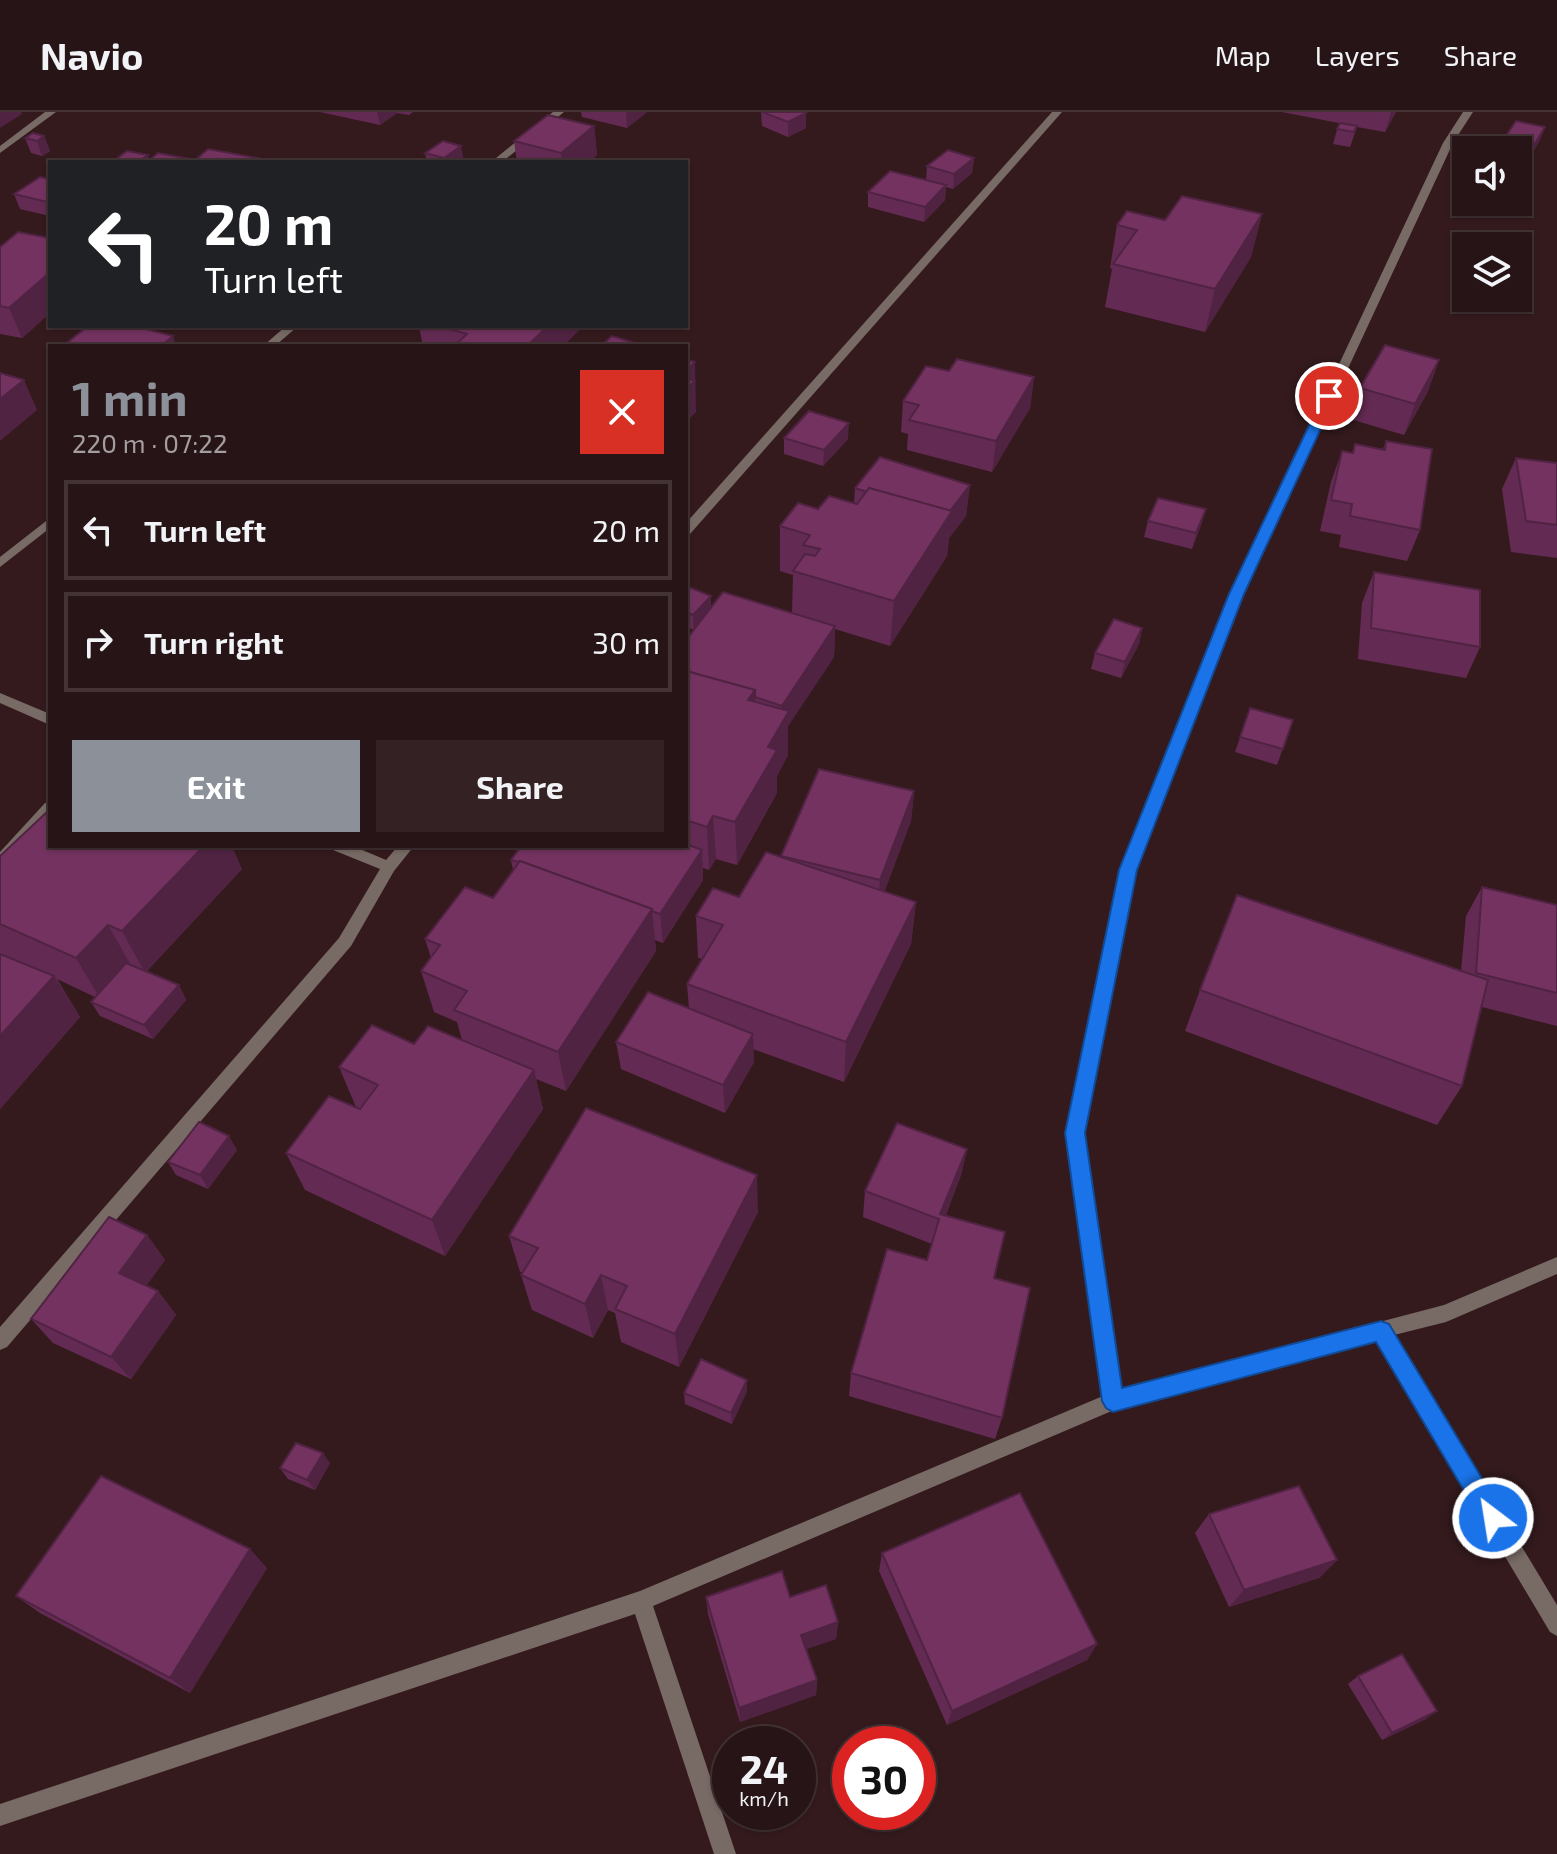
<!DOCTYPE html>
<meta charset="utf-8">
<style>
:root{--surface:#271416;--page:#332123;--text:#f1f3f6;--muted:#a49ea1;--line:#433335;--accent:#8c9099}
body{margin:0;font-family:"Exo 2",sans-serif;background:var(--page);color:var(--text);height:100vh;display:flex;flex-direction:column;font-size:30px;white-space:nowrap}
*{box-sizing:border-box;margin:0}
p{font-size:26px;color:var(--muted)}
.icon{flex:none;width:44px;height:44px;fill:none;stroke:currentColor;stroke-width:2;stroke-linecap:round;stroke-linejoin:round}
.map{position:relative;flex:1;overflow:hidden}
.drawer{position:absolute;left:48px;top:232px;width:640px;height:504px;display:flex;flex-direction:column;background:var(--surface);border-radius:0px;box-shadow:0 2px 6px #0004,0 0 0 2px var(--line)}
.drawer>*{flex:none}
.top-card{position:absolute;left:48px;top:48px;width:640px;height:168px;border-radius:0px;box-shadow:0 2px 6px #0004,0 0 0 2px var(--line);background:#202124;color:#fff;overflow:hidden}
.tools{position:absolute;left:1452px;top:24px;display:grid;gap:16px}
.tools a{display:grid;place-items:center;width:80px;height:80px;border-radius:0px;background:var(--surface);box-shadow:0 2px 6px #0004,0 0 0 2px var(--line);font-size:40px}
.speed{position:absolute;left:712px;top:1614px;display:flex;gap:16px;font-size:40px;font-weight:700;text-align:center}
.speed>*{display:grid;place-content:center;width:104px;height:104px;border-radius:50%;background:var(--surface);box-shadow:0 2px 6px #0004,0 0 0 2px var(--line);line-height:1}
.speed small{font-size:20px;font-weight:400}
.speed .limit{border:12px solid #d22;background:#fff;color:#111}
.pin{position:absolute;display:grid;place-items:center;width:68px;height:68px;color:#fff;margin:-34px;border:4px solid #fff;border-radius:50%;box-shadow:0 2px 8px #0007}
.me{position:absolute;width:88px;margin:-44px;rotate:329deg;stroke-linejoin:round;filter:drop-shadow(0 0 6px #0008)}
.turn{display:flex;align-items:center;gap:28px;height:168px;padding:0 24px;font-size:36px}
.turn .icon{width:104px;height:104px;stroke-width:2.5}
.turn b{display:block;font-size:56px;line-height:68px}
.round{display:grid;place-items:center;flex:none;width:84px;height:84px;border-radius:0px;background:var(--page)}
.summary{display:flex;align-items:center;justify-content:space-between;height:136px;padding:0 24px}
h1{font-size:48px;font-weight:700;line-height:60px;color:var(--accent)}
.action{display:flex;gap:16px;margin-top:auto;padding:16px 24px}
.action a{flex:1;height:92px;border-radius:0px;background:var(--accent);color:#fff;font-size:32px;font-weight:700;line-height:92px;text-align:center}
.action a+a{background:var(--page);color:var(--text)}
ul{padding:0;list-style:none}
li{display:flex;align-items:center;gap:24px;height:100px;margin:0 16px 12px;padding:0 8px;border:4px solid var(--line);border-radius:0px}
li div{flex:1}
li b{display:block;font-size:30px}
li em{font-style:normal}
header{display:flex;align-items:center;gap:48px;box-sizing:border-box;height:112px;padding:0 40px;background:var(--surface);border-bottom:2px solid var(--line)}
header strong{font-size:38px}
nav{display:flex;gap:44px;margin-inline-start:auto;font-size:28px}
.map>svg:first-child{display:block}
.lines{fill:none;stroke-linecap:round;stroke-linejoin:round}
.minor{fill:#786b65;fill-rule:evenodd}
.wall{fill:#632b53}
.shaded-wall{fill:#502343}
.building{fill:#733260;stroke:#502343;stroke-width:2}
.route{fill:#1a73e8;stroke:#114b97;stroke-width:2}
</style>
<header>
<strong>Navio</strong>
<nav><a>Map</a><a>Layers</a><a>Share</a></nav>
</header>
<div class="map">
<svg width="1557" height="1742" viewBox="0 0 1557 1742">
<rect width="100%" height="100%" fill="#341a1d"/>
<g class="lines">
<g class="minor">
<path d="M45 0H56L0 41V34Z"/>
<path d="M553 0H564L502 50H491Z"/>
<path d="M1052 0H1062L690 422 686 423V411Z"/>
<path d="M1463 0H1473L1453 31 1243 482 1136 758 1084 1021 1121 1278 1444 1193 1557 1145V1162L1446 1210 1394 1223 1557 1493V1524L1550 1520 1376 1228 1114 1298 653 1494 736 1742H714L635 1502 0 1714V1692L640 1479 1103 1284 1066 1021 1120 758 1231 482 1443 31Z"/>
<path d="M286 214H298L275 234H263Z"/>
<path d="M50 406V416L0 455V445Z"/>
<path d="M0 581 50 602V613L0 591Z"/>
<path d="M50 690V704L5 754 0 756V740L45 691Z"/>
<path d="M331 734H353L386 748 398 734H414L394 759 351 834 7 1235 0 1238V1215L339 826 380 757 333 738Z"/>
</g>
</g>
<g class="wall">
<path d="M320 0H413L409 3 397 1 380 13Z"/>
<path d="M581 0H647L627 16 582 5Z"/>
<path d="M761 0 806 1V16L788 25 762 14Z"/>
<path d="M1282 0H1396L1385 20 1357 15 1350 35 1333 32 1339 11Z"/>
<path d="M594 14 597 43 589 50H517L514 29Z"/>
<path d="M1545 15 1539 30 1529 46 1518 44V38H1500L1505 25Z"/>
<path d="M44 24 50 39 42 44 31 41 25 26Z"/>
<path d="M425 41 464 49 427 50Z"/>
<path d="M974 46 972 61 953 77 946 75 945 88 924 110 868 95V80L926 68 927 54Z"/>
<path d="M50 67V104L20 97 14 82Z"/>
<path d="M1262 102 1251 145 1205 220 1105 195 1112 157 1110 156 1117 113 1165 108Z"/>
<path d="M50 126V201L22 226 0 222V135Z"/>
<path d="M419 214H579V218L563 234H423Z"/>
<path d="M1439 248 1428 279 1404 323 1350 307 1360 276Z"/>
<path d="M949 259 1034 265 1030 296 992 360 907 338 908 322 901 320 903 289Z"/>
<path d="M784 326 848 327 823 354 784 342Z"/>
<path d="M1386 329 1420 418 1407 449 1339 435 1341 423 1320 419 1331 370 1342 339 1352 341 1355 332 1383 337Z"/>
<path d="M1516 346 1557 351V446L1511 440 1502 377Z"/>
<path d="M970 373 966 404 949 426 947 444 890 534 835 517 834 545 788 614V643L777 664V681L737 753 716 747 709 758 703 756V768L663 831 655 828 656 839 566 979 536 967 543 997 445 1144 305 1078 286 1041 360 997 356 995 339 955 414 932 462 928 457 910 434 900 421 859 431 846 425 827 493 786 513 758 511 748 686 734V529L694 518 686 515V474L711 495 792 501 793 463 780 459V414L818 397 854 391 855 376Z"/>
<path d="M1206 397 1201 413 1192 437 1144 425 1148 409Z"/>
<path d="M1374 460 1480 535 1466 566 1358 547 1362 491Z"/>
<path d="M1142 516 1139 532 1121 566 1091 557 1095 541Z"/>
<path d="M1250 596 1293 608 1277 653 1235 640Z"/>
<path d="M914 679 911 709 884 780 916 790 911 832 844 970 753 937 754 950 725 1001 621 957 616 930 689 897 687 872 703 847 698 846 696 804 739 785 781 745V744Z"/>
<path d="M0 744 242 757 146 860 179 873 186 888 153 927 100 904 91 890 95 885 57 867 80 905 0 997Z"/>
<path d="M1482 775 1557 793V914L1482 895 1462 974 1437 1013 1185 919 1200 878 1461 859 1466 804Z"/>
<path d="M967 1037 961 1063 946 1103 994 1166 1002 1306 995 1327 849 1284 851 1261 927 1148 932 1132 863 1105 865 1079Z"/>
<path d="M237 1038 208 1077 176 1063 168 1050Z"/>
<path d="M758 1100 679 1255 621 1230 615 1201 608 1198 593 1226 532 1198 521 1163 523 1161 520 1160 509 1124Z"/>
<path d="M147 1123 165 1148 146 1174 158 1179 176 1203 131 1267 53 1231 31 1207Z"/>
<path d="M747 1279 732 1312 685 1292 684 1281Z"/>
<path d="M330 1351 315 1378 288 1367 280 1356Z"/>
<path d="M1209 1402 1337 1448 1319 1466 1229 1495 1195 1421Z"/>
<path d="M882 1441 1097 1532 1087 1548 947 1613 879 1459Z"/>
<path d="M267 1456 190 1581 40 1501 16 1484Z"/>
<path d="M706 1485H790L838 1510 836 1527 806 1537 817 1568 816 1583 740 1610 708 1502Z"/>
<path d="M1358 1564 1426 1607 1382 1628 1348 1572Z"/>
</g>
<g class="shaded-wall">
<path d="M0 0H21L22 2 0 16Z"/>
<path d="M377 0H397V1L380 13Z"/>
<path d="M626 0H647L627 16Z"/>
<path d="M1391 0H1396L1385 20Z"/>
<path d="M806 1V16L788 25V10Z"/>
<path d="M594 14 597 43 589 50H562L561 41Z"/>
<path d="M1545 15 1539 30 1529 46 1535 32Z"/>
<path d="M44 24 50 39 42 44 37 29Z"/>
<path d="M461 34 464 49 444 50V46Z"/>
<path d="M148 43 150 50H138Z"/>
<path d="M974 46 972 61 953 77 954 62Z"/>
<path d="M946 73 945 88 924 110 925 95Z"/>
<path d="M1262 102 1251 145 1205 220 1215 177Z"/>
<path d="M48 162 50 167V201L22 226 9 196Z"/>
<path d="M548 214H579V218L563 234H527Z"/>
<path d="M173 224 176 234H161Z"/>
<path d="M1439 248 1428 279 1404 323 1415 292Z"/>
<path d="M695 250 696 300 686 310V259Z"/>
<path d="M1034 265 1030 296 992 360 996 329Z"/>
<path d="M24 268 37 298 0 329V287Z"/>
<path d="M849 311 848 327 823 354 824 338Z"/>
<path d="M970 373 966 404 949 426 947 444 890 534 894 489 945 405Z"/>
<path d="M1206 397 1201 413 1192 437 1196 421Z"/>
<path d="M711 484V500L694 519 693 503Z"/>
<path d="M835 514 834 545 788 614V643L777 664V681L737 753 735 710 768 635 782 612V594Z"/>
<path d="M1142 516 1139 532 1121 566 1125 550Z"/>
<path d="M755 578 756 622 748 588Z"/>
<path d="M914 679 911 709 878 797 880 768Z"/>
<path d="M713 704 716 747 709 758 707 715Z"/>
<path d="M204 734H232L242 757 145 861 122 819Z"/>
<path d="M702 738 703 768 663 831 660 802Z"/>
<path d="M916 790 911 832 844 970 846 930Z"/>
<path d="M652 797 656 839 566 979 558 940Z"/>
<path d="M108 813 132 855 101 888 76 846Z"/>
<path d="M54 864 80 905 0 997V924Z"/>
<path d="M179 873 186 888 153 927 144 913Z"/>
<path d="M753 922 754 950 725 1001 723 973Z"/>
<path d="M534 958 543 997 445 1144 432 1108Z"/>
<path d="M229 1024 237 1038 208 1077 200 1063Z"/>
<path d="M967 1037 961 1063 936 1127 940 1102Z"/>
<path d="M757 1063 758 1100 679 1255 675 1222Z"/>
<path d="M147 1123 165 1148 138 1185 119 1161Z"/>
<path d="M601 1163 608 1198 593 1226 585 1192Z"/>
<path d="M158 1179 176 1203 131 1267 111 1245Z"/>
<path d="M747 1268V1279L732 1312 731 1301Z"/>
<path d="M323 1341 330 1351 315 1378 307 1368Z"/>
<path d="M250 1437 267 1456 190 1581 170 1566Z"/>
<path d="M1337 1448 1319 1466 1229 1495 1244 1478Z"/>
<path d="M838 1510 836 1527 801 1539V1523Z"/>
<path d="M1097 1532 1087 1548 947 1613 952 1599Z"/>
<path d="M817 1568 816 1583 740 1610 739 1596Z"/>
<path d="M1437 1599 1426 1607 1382 1628 1392 1621Z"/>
</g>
<g class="building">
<path d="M762 0H804L806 1 788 10Z"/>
<path d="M548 3 594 14 561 41 514 29Z"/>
<path d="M1516 9 1545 15 1535 32 1505 25Z"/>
<path d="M1340 11 1357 14 1354 20 1337 17Z"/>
<path d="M33 21 44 24 37 29 25 26Z"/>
<path d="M443 29 461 34 444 46 425 41Z"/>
<path d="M208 37 263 47 259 50H193Z"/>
<path d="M948 38 974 46 954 62 927 54Z"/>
<path d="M127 39 148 43 138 50H112Z"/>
<path d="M158 41 196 48 193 50H147Z"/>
<path d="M890 59 946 73 925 95 868 80Z"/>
<path d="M40 65 50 67V88L47 90 14 82Z"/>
<path d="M1182 84 1262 102 1215 177 1113 152 1137 118 1117 113 1127 99 1165 108Z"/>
<path d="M18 120 50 126V162H48L9 196 0 194V135Z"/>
<path d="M88 214H134L173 224 161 234H63Z"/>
<path d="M439 214H548L527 234 506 233 505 234H454L467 222Z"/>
<path d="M612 224 644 234H601Z"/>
<path d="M1385 233 1439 248 1415 292 1360 276Z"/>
<path d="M686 247 695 250 686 259Z"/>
<path d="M957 247 1034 265 996 329 909 308 919 293 903 289 926 254 949 259Z"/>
<path d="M0 261 24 268 0 287Z"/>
<path d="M686 266 695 269 686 277Z"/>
<path d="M809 299 849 311 824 338 784 326Z"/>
<path d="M1386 329 1432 337 1420 418 1350 404 1352 392 1331 388 1342 339 1353 341 1355 332 1385 338Z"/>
<path d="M880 345 970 373 950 399 869 376 867 380 855 376Z"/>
<path d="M1516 346 1557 351V413L1526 409Z"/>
<path d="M869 376 952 399 894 489 793 459 805 442 815 444 820 437 803 433 810 423 780 414 798 391 818 397 829 384 857 392Z"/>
<path d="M1158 386 1206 397 1196 421 1148 409Z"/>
<path d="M1374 460 1480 478V535L1371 516Z"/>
<path d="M686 474 711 484 693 503 686 500Z"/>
<path d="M723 480 835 514 782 594 755 585V578L686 559V528Z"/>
<path d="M1114 507 1142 516 1125 550 1095 541Z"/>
<path d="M686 559 755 578 748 588 789 599 768 635 777 638 735 710 713 704 707 715 686 708Z"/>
<path d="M1250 596 1293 608 1283 637 1240 625Z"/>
<path d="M819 657 914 679 880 768 781 744Z"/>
<path d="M50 697V734H204L122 819 108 813 76 846 0 812V744Z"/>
<path d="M686 732 702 738 660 802 652 799V797L520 749 518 750 511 748 521 734H686Z"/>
<path d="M766 740 916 790 846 930 687 872 723 813 696 804 713 776 739 785Z"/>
<path d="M520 749 652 797 558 940 454 898 467 879 421 859 440 833 425 827 465 775 493 786Z"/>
<path d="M1482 775 1557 793V881L1476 861Z"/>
<path d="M1237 783 1488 868 1462 974 1200 878Z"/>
<path d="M0 842 54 864 0 924Z"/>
<path d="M126 851 179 873 144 913 91 890Z"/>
<path d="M648 880 753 922 723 973 616 930Z"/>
<path d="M372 913 414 932 428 914 534 958 432 1108 286 1041 329 984 360 997 378 973 339 955Z"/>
<path d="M586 996 757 1063 675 1222 615 1197 627 1174 601 1163 585 1192 521 1163 538 1136 509 1124Z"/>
<path d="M199 1010 229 1024 200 1063 168 1050Z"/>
<path d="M897 1011 967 1037 940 1102 1005 1120 994 1166 1030 1176 1002 1306 851 1261 887 1137 927 1148 939 1107 865 1079Z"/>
<path d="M109 1105 147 1123 119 1161 158 1179 111 1245 31 1207Z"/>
<path d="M701 1247 747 1268 731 1301 684 1281Z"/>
<path d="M296 1331 323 1341 307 1368 280 1356Z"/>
<path d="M101 1364 250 1437 170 1566 16 1484Z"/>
<path d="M1299 1374 1337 1448 1244 1478 1209 1402Z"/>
<path d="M1020 1381 1097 1532 952 1599 882 1441Z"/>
<path d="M782 1459 790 1485 826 1473 838 1510 801 1523 817 1568 739 1596 706 1485Z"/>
<path d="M1402 1542 1437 1599 1392 1621 1358 1564Z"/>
</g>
<path class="route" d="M1329 280 1336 284 1244 482 1137 758 1085 1021 1122 1276 1381 1209 1389 1212 1501 1398 1505 1406 1501 1414 1493 1417 1485 1414 1376 1230 1113 1300 1106 1296 1102 1289 1065 1021 1119 758 1229 482 1323 284Z"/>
</svg>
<div class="tools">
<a><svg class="icon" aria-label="sound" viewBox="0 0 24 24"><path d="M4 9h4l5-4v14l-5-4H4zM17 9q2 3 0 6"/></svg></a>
<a><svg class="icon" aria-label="layers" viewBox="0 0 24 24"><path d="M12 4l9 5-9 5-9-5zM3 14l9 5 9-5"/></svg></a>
</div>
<div class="speed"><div>24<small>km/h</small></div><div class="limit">30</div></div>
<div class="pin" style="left:1329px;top:284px;background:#d93025"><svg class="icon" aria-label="arrive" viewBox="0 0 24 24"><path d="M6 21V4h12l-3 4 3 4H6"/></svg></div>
<svg class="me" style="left:1493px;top:1406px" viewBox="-20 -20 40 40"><circle r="17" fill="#1a73e8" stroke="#fff" stroke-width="3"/><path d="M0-11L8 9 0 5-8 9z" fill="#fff"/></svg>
<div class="top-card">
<div class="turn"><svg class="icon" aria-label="left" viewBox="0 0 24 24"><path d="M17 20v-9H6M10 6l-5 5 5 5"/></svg><div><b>20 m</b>Turn left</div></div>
</div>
<section class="drawer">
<div class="summary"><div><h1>1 min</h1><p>220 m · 07:22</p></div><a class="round" style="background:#d93025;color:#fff"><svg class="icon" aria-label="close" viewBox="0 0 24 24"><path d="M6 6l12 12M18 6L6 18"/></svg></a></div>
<ul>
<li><svg class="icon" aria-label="left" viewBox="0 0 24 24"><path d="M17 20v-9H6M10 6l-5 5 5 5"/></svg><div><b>Turn left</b></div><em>20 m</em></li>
<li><svg class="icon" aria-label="right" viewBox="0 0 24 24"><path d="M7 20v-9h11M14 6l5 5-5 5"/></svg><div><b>Turn right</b></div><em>30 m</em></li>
</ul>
<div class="action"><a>Exit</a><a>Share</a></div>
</section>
</div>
